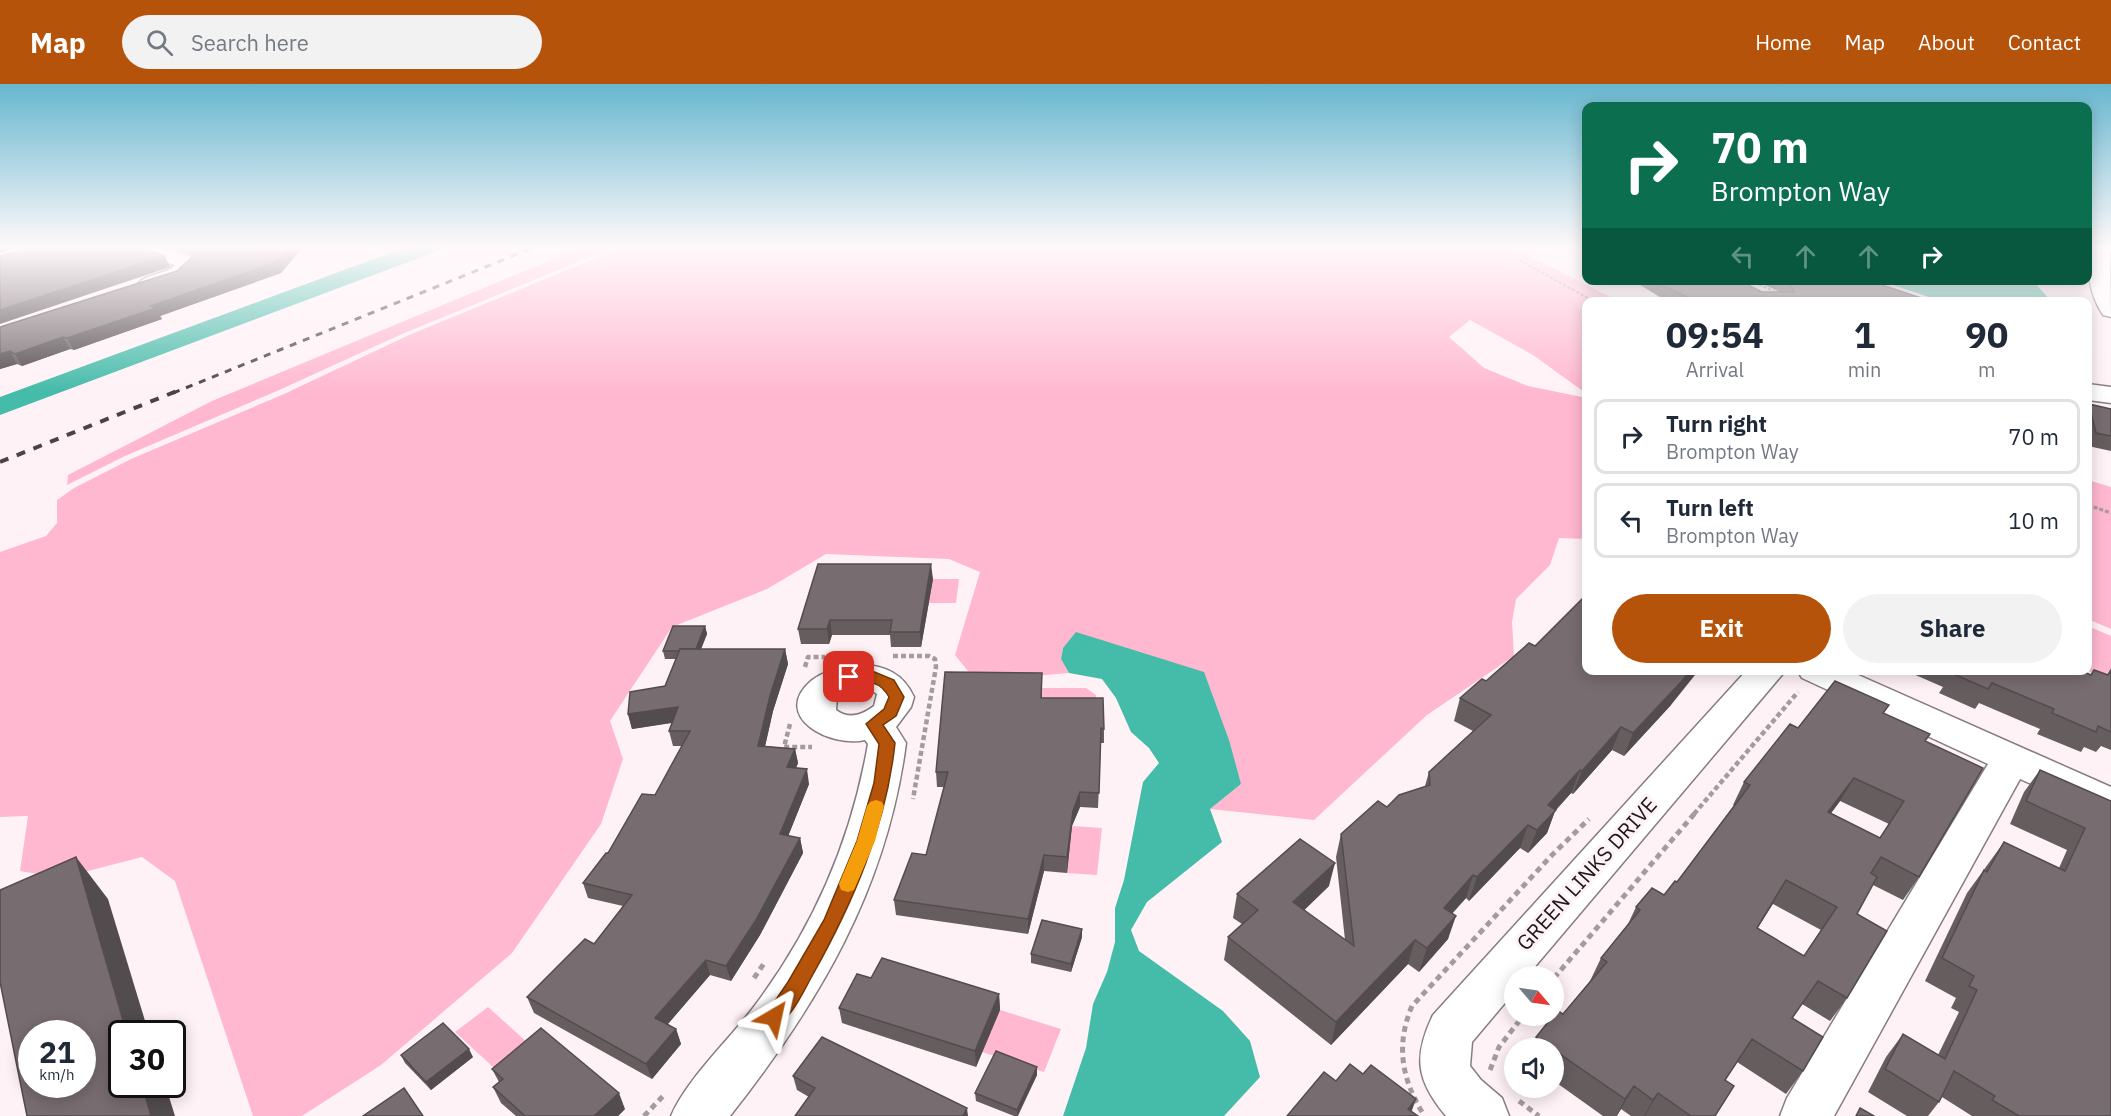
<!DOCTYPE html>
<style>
:root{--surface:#fff;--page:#f2f2f3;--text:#1f2937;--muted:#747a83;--line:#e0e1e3;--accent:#b45309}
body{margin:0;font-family:"IBM Plex Sans",sans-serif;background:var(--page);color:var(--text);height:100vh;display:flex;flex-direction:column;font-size:22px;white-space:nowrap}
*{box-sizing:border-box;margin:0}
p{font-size:20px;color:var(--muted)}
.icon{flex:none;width:33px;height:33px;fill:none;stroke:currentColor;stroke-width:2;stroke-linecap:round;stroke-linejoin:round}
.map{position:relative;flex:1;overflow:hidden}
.side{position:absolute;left:1582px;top:213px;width:510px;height:378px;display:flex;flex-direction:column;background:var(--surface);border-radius:12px;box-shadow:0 3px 15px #0003}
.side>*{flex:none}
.banner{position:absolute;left:1582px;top:18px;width:510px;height:183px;border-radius:12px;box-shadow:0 3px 15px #0003;background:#0b6e4f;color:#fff;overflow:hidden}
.needle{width:39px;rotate:119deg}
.buttons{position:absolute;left:1504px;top:882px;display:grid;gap:12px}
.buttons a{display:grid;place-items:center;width:60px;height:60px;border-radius:50%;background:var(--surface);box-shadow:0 3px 15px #0003;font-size:30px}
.speed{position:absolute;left:18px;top:936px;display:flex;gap:12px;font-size:30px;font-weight:700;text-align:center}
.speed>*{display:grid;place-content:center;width:78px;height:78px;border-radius:50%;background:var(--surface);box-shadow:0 3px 15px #0003;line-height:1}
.speed small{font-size:15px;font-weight:400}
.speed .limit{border:3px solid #111;border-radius:9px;background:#fff;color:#111}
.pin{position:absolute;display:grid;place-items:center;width:51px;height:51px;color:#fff;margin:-26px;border-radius:12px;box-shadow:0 3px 9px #0006}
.me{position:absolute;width:66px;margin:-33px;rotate:36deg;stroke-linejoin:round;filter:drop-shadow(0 0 4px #0008)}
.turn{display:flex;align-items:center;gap:21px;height:126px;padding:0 30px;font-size:27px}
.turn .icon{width:78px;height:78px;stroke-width:2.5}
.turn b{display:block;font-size:42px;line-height:51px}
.lanes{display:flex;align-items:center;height:57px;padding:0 30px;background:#0003;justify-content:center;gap:30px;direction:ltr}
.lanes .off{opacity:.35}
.eta{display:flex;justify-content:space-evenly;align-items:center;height:102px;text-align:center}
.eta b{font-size:36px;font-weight:800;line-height:42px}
.action{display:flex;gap:12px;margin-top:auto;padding:12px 30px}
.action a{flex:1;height:69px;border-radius:36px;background:var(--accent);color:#fff;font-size:24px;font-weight:800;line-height:69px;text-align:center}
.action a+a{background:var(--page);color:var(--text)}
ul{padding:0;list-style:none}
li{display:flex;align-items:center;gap:18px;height:75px;margin:0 12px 9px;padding:0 18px;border:3px solid var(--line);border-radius:12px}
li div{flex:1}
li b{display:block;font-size:22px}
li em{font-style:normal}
header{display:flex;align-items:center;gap:36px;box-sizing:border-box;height:84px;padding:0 30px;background:var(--accent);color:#fff}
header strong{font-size:28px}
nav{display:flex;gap:33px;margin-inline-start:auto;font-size:21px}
.search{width:420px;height:54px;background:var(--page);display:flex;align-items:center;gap:15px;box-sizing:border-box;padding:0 21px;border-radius:33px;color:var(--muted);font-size:22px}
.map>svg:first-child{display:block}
.green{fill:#ffb8d0}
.water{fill:#45bba9}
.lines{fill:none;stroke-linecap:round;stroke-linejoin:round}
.minor-casing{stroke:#877c7f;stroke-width:3}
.path-far3{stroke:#a49b9e;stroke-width:2;stroke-dasharray:3 2;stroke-linecap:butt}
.path-far2{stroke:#a49b9e;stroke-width:3;stroke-dasharray:4 2;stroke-linecap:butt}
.path-far1{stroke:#a49b9e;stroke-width:4.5;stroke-dasharray:5 3;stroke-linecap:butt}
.path{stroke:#a49b9e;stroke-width:5;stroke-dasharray:6 4.5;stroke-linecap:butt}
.minor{fill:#fff;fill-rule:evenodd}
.rail-far1{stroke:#494345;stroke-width:3;stroke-dasharray:7 7;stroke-linecap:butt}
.rail{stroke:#494345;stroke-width:4;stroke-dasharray:9 9;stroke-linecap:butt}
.wall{fill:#665d5f;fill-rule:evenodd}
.shaded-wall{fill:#534c4e}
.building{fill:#776c6f;stroke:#534c4e;stroke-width:1.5;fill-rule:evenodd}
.route{fill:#b45309;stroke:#753606;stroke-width:1.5}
.slow{fill:#f59e0b}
.labels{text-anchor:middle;stroke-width:6;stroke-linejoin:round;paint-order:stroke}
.near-street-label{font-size:21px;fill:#1c1819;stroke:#fff2f6}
</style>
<header>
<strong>Map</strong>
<div class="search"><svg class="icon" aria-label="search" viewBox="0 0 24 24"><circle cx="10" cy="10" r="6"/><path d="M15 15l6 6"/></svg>Search here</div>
<nav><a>Home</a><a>Map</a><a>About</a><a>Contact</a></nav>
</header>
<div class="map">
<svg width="2111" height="1032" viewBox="0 0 2111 1032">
<rect width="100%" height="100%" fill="#fff2f6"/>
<g class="green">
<path d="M582 163H614L402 250 277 307 125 372 67 401 68 391 212 317Z"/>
<path d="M623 163H1512L1618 217 1587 218V310L1533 271 1470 236 1449 253 1484 284 1528 302 1587 314V455L1559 454 1550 481 1516 515 1512 538 1514 572 1427 631 1314 736 1210 725 1241 700 1063 564 1061 575 1069 589 976 597 955 571 980 488 949 475 826 470 767 505 672 543 610 637 623 675 601 740 512 869 381 981 302 1032H253L175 797 142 773 61 794 20 787 28 732 0 733V468L46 452 57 439V416L74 404 131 375 284 310 409 251Z"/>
<path d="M2088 396 2111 403V545L2088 535Z"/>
<path d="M933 495H959L956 519H929Z"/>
<path d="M2088 542 2111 552V593L2088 587Z"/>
<path d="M1042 604H1086L1096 611V627L1041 626Z"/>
<path d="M1072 742 1102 744 1097 791 1067 789Z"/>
<path d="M488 923 538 968 506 995 455 948Z"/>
<path d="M1000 926 1061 945 1044 988 982 968Z"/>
</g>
<g class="water">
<path d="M406 163H448L0 331V313Z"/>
<path d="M1881 197H2033L2051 217H1941Z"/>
<path d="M1076 548 1204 588 1229 656 1241 700 1210 725 1222 758 1147 818 1131 846 1139 867 1223 927 1250 957 1260 993 1224 1032H1063L1086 964 1093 920 1107 888 1115 858V824L1124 796 1143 698 1159 679 1149 664 1131 648 1116 614 1102 595 1069 589 1061 575 1063 564Z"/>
</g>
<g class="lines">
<defs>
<g id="minor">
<path d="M130 163H160L191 173 196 184C187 198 158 208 142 204L138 200C146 189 166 191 175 181L133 167Z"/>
<path d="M2090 163H2110L2111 233 2103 231C2089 210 2087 188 2090 163Z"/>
<path d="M2088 300 2111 303V319L2088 316Z"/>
<path d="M860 580C885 582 903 589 914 613L911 623 896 643 906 659C887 805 819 919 730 1032H671C687 995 728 957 753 924 813 845 851 758 868 660L865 656C831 664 770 633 811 597 824 586 844 583 860 580ZM860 604 869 605 877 610 874 622C862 631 849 636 836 626L837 614 851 606Z"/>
<path d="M1747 586H1786L1527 892H1515V907L1472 958 1470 982 1481 996 1502 1014 1509 1032H1446C1416 996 1413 973 1433 931Z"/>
<path d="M1797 586H1847L2111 703V735L2020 695 1834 1032H1780L1787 1014 1988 680 1802 594Z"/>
</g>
</defs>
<use href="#minor" class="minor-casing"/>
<g class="path-far3">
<path d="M1487 163 1519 176 1595 218"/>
<path d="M1750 196 1779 210"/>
</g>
<path class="path-far2" d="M2088 421 2111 429"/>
<g class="path-far1">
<path d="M893 572H929L935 575 936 583 913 715"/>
<path d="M805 583 808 573H825"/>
<path d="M790 640 784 663H812"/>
<path d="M1694 730 1798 608"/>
</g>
<g class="path">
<path d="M754 894 765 878"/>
<path d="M1554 894 1695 729"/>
<path d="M1490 986 1499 963 1523 932"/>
<path d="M1519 1017 1539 1032"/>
<path d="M1422 1028C1401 993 1396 960 1412 922L1552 771 1589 735"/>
<path d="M644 1032 665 1010"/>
</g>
<use href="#minor" class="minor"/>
<path class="rail-far1" d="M173 309 535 163"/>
<path class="rail" d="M0 378 177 307"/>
</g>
<g class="wall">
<path d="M167 163H303L281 189 160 232 162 235 74 266 70 265 22 282 17 280 0 285V243L177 187 193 173 192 171Z"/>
<path d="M1576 163H1587V170Z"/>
<path d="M1632 196H1738L1762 208H1780L1754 196H1873L1885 202 1933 218H1668Z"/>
<path d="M2089 320 2111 325V367L2088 362Z"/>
<path d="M933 495 921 563H891L890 551H832L829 560H801L798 545Z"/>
<path d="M705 542 707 550 701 565H785L788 580 773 627 765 662 795 665 798 679 796 684 809 700 788 752 800 754 803 769 760 851 731 897 710 891 668 940 676 945 681 960 652 995 534 929 527 913 594 860 623 822 588 814 583 799 608 769 655 711 682 662H673L669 647 672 639 632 645 628 630 665 602 676 575H665L663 567Z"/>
<path d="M2111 585V666L2101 662 2096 668 2084 663 2081 668 2037 650 2040 645 1979 619 1975 625 1939 609 1943 603 1904 586H2079L2091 591 2094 586 2107 591Z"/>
<path d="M1042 589V614L1104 645V659H1101L1098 724 1080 723 1072 742 1067 789 1044 787 1028 850 896 831 894 816 926 771 944 703H937L936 688Z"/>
<path d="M1486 597 1671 621 1624 672 1612 666 1573 710 1571 709 1555 727 1547 749 1528 769 1520 764 1469 817 1466 814 1452 829 1448 855 1419 888 1408 880 1331 961 1224 876 1228 853 1242 840 1233 834 1237 810 1329 802 1304 826 1345 856 1336 773 1341 750 1387 723 1425 702 1429 688 1473 647 1454 637 1460 614Z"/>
<path d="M1889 621 1884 629 1925 657 1919 793 1903 816 1873 801 1857 830 1847 914 1830 937 1802 920 1793 934 1803 987 1786 1010 1737 978 1725 996 1715 1032H1631L1621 1025 1617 1032H1603L1554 997V964H1531L1536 953 1563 930 1590 897 1601 874 1628 840 1636 823 1664 811 1677 798 1734 722 1733 721 1744 698 1798 644ZM1840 717 1889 740 1880 754 1831 729ZM1773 820 1821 846 1804 872 1757 845Z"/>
<path d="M2040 686 2111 717V1032H1972L1942 1013 1939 1018 1928 1032H1907L1868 1008 1886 973 1903 950 1938 971 1959 928 1951 924 1956 914 1925 897 1967 809 2004 758 2059 784 2067 766 2010 740 2024 708Z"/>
<path d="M1082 853 1071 888 1031 879V870Z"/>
<path d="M871 894 999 910 1000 926 976 983 842 939 839 924Z"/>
<path d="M401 971 473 973 431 1006 405 979Z"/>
<path d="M1037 983V991L1018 1032H1014L976 1017 975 1009Z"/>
<path d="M492 985 625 1025 618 1032H516L501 1019 493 1003 499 998Z"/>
<path d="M793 992 968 1032 809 1013 797 1006Z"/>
</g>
<g class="shaded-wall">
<path d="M0 163H19L0 169Z"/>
<path d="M290 163H303L281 189 160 232 162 235 74 266 67 254 151 222Z"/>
<path d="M165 172 170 183 0 240V226Z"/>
<path d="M63 253 70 265 22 282 15 270Z"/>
<path d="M10 267 17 280 0 285V270Z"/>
<path d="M931 480 933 495 921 563 920 548Z"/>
<path d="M830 536 832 551 829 560 827 545Z"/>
<path d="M705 542 707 550 697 575 696 567Z"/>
<path d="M785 565 788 580 773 627 762 676 758 662 770 612Z"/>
<path d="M1691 586H1699L1671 621 1624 672 1633 649Z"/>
<path d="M678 623 682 637 632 645 628 630Z"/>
<path d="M1621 643 1612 666 1573 710 1582 687Z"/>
<path d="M795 665 798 679 790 698 787 683Z"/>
<path d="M807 685 809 700 783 765 780 750Z"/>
<path d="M1580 686 1571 709 1555 727 1547 749 1528 769 1537 746 1548 721Z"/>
<path d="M1854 694 1840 717 1815 751 1828 728Z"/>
<path d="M1080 708V723L1072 742 1067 789V773L1073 727Z"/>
<path d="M1528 741 1520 764 1469 817 1477 793Z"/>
<path d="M800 754 803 769 760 851 731 897 726 882Z"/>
<path d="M1044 771V787L1028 850V835Z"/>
<path d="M76 773 108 815 149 950H127Z"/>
<path d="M1335 779 1329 802 1289 841 1293 818Z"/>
<path d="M1473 791 1466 814 1436 848 1444 824Z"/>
<path d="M1456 832 1448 855 1419 888 1427 864Z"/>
<path d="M1082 845V853L1071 888V880Z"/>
<path d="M1415 856 1408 880 1331 961 1336 938Z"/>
<path d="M706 876 710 891 660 949 655 934Z"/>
<path d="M999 910 1000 926 976 983 975 967Z"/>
<path d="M676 945 681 960 652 995 646 980Z"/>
<path d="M469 965 473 973 431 1006 426 998Z"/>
<path d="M1037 983V991L1017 1032V1026Z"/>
<path d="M142 1000H165L175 1032H151Z"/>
<path d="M1634 1002 1621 1025 1616 1032 1625 1015Z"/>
<path d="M619 1009 625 1025 618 1032H594Z"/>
<path d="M1658 1009 1645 1032H1644L1653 1016Z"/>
<path d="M1416 1015 1410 1032 1408 1025Z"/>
<path d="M967 1024 968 1032H963Z"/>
</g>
<g class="building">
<path d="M32 163H140L165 172 0 226V172Z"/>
<path d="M188 163H290L276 178 151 222 156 224 67 254 63 253 15 270 10 267 0 270V243L177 187 193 172Z"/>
<path d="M1654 196H1738L1762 208H1794L1790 200 1784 196H1873L1885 202 1933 218H1698L1668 204Z"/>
<path d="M2089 320 2111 325V352L2096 349Z"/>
<path d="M818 480H931L920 548H890L892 536H830L827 545H798Z"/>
<path d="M1587 510V586H1691L1681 598 1633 649 1621 643 1582 687 1580 686 1548 721 1556 726 1537 746 1528 741 1477 793 1473 791 1444 824 1456 832 1427 864 1415 856 1336 938 1228 853 1258 826 1237 810 1300 755 1335 779 1293 818 1354 862 1341 750 1378 717 1387 723 1399 711 1430 701 1429 688 1491 631 1460 614 1482 595 1486 597 1529 559 1535 562Z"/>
<path d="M673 542H705L696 565H680L679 567H663Z"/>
<path d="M680 565H785L770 612 758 662 795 665 787 683 807 685 780 750 800 754 756 836 726 882 706 876 655 934 676 945 646 980 527 913 585 855 594 860 632 811 583 799 606 769H608L642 710 655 711 690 647H669L678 623 628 630 630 608 665 602Z"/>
<path d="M1953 586H2079L2091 591 2094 586 2108 591 2111 586V648L2098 642 2096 648 2052 629 2054 625 1992 599 1988 605 1951 589Z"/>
<path d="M945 588 1042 589 1041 614H1103L1104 645 1101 644 1099 709 1080 708 1073 727 1067 773 1044 771 1028 835 894 816 912 769 926 771 948 688H936Z"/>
<path d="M1835 597 1889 621 1883 629 1930 650 1925 657 1983 684 1919 793 1881 773 1871 789 1877 793 1857 830 1887 847 1847 914 1818 897 1792 934 1823 953 1803 987 1752 955 1725 996 1734 1002 1715 1032H1691L1658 1009 1653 1016 1634 1002 1625 1015 1554 966V964H1552L1536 953 1553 932H1554L1557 926 1563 930 1607 878 1601 874 1640 826 1636 823 1652 804 1664 811 1675 797 1677 798 1750 701 1744 698 1790 640 1798 644ZM1854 694 1904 717 1880 754 1828 728ZM1786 796 1837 823 1804 872 1757 844Z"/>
<path d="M2040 686 2111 717V1032H2019L1992 1016 1995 1012 1954 987 1939 1018 1885 985 1903 950 1945 975 1977 906 1969 902 1974 892 1942 874 1984 786 1987 788 2004 758 2065 787 2085 744 2026 717Z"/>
<path d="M76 773 127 950H122V1000H142L151 1032H27L0 898V806ZM32 950H82V1000H32Z"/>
<path d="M1042 836 1082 845 1071 880 1031 870Z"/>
<path d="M882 874 999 910 975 967 839 924 857 890 871 894Z"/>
<path d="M443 939 469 965 426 998 401 971Z"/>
<path d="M541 944 619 1009 594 1032H525L493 1003 503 995 492 985Z"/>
<path d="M822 953 967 1024 963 1032H795L815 1004 793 992Z"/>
<path d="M996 967 1037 983 1017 1026 975 1009Z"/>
<path d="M1350 980 1363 990 1371 981 1416 1015 1408 1025 1418 1032H1287L1324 988 1336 997Z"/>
<path d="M404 1004 423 1032H363Z"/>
<path d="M1860 1024 1874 1032H1856Z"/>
</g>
<linearGradient id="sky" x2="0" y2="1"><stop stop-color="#67b7cf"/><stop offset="0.53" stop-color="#fff9fb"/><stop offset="1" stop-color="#fff9fb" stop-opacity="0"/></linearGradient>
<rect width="2111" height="308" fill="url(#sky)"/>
<path class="route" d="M872 587 894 596 904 613 896 632 883 641 895 659C886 743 853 819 812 892 803 908 791 936 774 942L767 939 764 933 788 898 824 836 857 757 874 699 879 660 866 640 884 625 889 613C874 586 854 608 842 593L849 588Z"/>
<path class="slow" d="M876 716 882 718 884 722 875 757 854 806 848 808 841 806 839 800 857 757 867 722 870 718Z"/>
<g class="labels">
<g class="near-street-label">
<text transform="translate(1587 790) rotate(-48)" y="7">GREEN LINKS DRIVE</text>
</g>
</g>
</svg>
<div class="buttons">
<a><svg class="needle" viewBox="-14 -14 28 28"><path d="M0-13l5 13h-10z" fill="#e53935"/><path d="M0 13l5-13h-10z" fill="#747a83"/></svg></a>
<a><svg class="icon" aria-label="sound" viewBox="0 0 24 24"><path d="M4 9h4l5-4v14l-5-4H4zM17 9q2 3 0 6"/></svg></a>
</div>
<div class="speed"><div>21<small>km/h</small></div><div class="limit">30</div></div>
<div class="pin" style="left:849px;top:593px;background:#d93025"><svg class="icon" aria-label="arrive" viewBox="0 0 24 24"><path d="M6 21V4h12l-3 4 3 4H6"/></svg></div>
<svg class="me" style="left:774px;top:933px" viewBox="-20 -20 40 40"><path d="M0-17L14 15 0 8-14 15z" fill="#b45309" stroke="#fff" stroke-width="4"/></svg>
<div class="banner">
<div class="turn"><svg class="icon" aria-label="right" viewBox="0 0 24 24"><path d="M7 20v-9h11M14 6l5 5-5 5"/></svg><div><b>70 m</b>Brompton Way</div></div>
<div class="lanes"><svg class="icon off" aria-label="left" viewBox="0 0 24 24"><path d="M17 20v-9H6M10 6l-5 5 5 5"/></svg><svg class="icon off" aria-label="ahead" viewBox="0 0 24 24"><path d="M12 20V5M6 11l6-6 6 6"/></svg><svg class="icon off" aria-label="ahead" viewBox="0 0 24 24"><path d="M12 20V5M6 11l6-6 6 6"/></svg><svg class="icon" aria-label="right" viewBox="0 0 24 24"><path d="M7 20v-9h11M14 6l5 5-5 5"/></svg></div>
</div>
<section class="side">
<div class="eta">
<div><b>09:54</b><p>Arrival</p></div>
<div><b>1</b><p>min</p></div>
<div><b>90</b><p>m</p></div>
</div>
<ul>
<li><svg class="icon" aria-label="right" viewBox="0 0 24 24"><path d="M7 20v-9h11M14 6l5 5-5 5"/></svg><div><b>Turn right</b><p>Brompton Way</p></div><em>70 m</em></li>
<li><svg class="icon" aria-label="left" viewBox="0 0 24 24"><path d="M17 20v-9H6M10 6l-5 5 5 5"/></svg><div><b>Turn left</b><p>Brompton Way</p></div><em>10 m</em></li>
</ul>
<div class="action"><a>Exit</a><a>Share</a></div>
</section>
</div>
